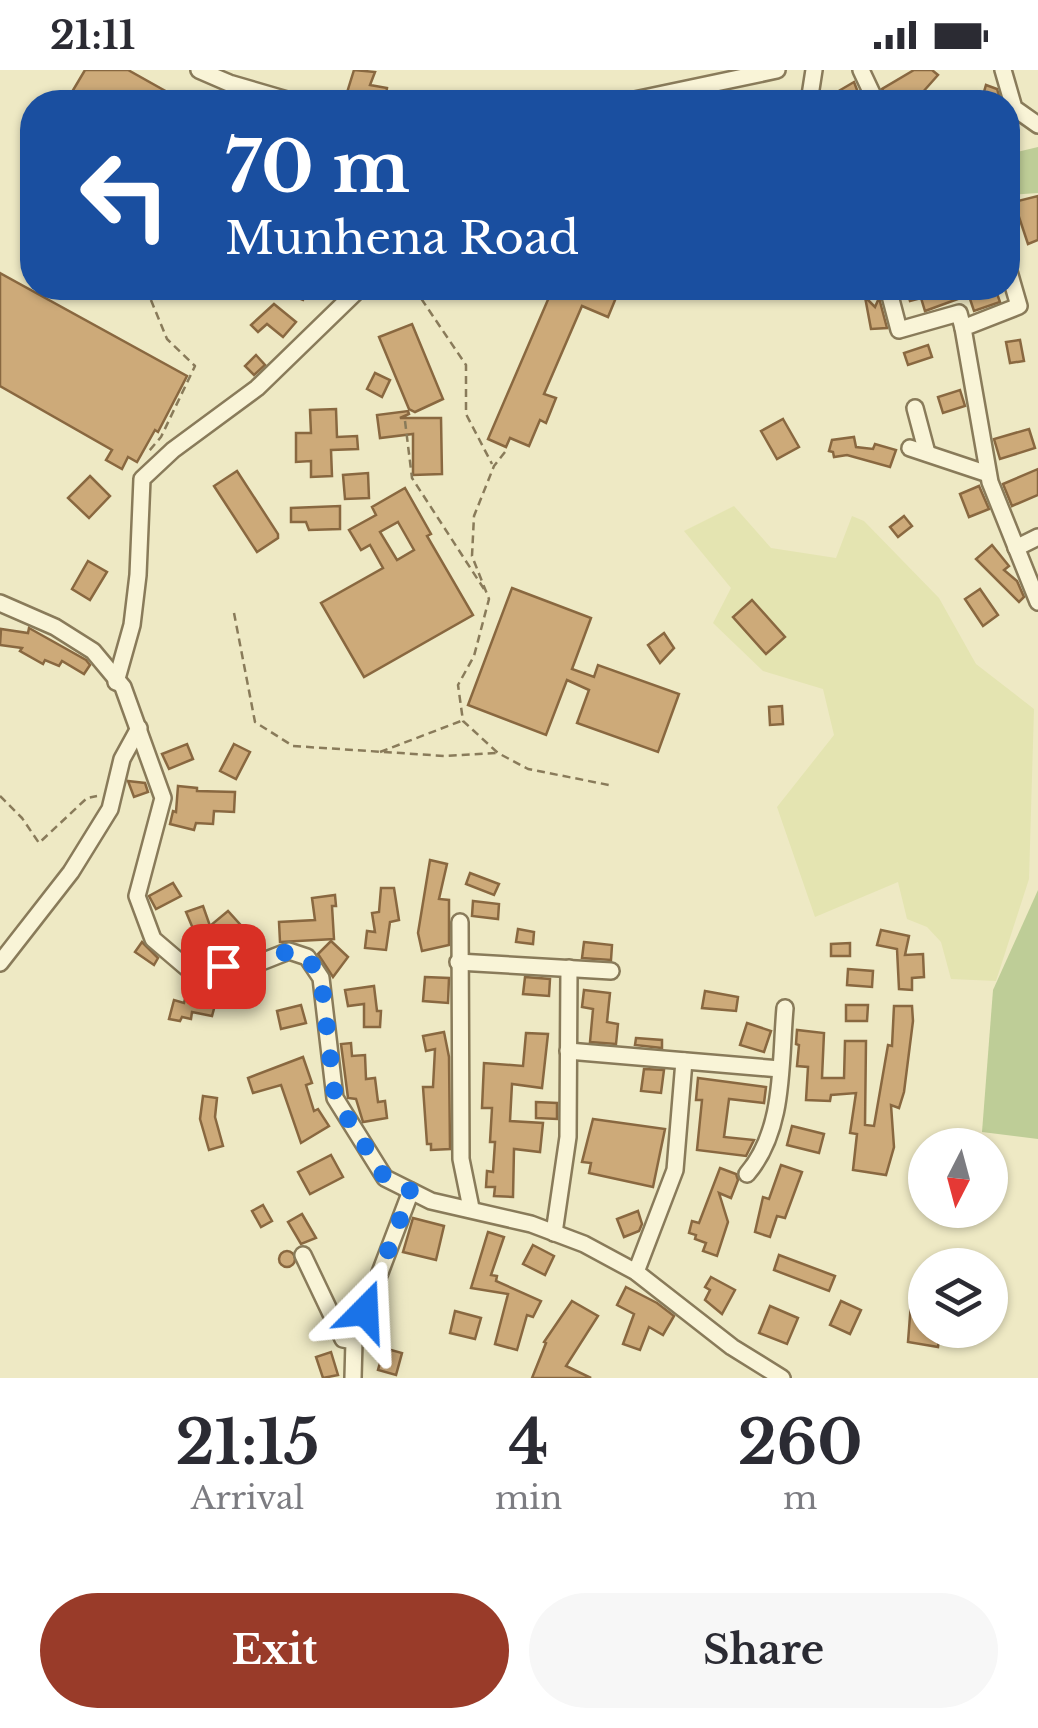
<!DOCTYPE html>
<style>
:root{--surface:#fff;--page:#f7f7f7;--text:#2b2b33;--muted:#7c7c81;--accent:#993b29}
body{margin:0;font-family:"Libre Baskerville",serif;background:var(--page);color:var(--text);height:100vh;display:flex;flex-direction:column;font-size:38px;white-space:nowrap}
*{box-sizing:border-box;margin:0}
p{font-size:32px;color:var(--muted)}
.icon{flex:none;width:55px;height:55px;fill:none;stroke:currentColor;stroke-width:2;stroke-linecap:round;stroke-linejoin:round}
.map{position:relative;height:1308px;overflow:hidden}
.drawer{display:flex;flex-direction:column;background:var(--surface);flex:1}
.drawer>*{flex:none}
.top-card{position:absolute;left:20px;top:20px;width:1000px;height:210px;border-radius:40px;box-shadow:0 2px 8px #0004;background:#1a4fa0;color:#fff;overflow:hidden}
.needle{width:65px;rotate:186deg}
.fabs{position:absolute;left:908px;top:1058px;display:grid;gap:20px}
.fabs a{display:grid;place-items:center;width:100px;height:100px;border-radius:50%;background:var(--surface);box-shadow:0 2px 8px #0004;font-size:50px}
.pin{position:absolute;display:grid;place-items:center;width:85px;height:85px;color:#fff;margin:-42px;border-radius:20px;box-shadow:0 5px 15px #0006}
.me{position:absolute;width:110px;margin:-55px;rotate:21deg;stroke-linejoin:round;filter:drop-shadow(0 0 8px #0008)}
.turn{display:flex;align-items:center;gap:35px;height:210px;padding:0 40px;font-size:45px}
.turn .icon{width:130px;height:130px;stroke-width:2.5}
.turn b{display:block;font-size:70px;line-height:85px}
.eta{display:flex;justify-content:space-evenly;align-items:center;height:170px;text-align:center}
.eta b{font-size:60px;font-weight:800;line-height:70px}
.primary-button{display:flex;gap:20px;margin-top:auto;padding:20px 40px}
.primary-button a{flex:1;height:115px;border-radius:60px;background:var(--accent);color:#fff;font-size:40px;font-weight:800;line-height:115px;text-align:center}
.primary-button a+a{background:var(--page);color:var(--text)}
.status{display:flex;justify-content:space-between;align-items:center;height:70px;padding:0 50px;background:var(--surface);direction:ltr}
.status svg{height:28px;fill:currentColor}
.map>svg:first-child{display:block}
.farmland{fill:#e4e4b1}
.green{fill:#becd97}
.building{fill:#cdaa79;stroke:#896840;stroke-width:2.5;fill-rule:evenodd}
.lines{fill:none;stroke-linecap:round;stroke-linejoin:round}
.minor-casing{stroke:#897b5a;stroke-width:20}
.path{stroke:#897b5a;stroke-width:2.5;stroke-dasharray:8 5;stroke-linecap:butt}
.minor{stroke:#f9f4d7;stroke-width:15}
.route{stroke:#1a73e8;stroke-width:18;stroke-dasharray:0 32.4}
</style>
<div class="status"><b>21:11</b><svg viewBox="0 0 49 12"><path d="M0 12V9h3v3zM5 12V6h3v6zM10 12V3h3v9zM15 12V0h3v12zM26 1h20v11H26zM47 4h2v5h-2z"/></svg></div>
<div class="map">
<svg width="1038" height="1308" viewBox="0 0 1038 1308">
<rect width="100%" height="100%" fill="#eee9c4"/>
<path class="farmland" d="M734 436 771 478 836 488 852 446 864 451 939 528 976 594 1034 639 1029 809 996 911 951 909 941 872 927 857 907 849 898 812 815 847 777 737 834 665 823 619 763 601 713 553 731 518 684 461Z"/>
<g class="green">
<path d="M1038 77V123L1008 125V84Z"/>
<path d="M1038 820V1069L982 1062 993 920Z"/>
</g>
<g class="building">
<path d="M85 0H128L185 32H66Z"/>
<path d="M354 0 375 2 370 15 387 18 385 32 345 29Z"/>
<path d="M914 0H932L938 5 914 32H891L882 19Z"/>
<path d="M854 12 859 25 840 32H820Z"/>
<path d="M986 15 997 19 1001 32H981Z"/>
<path d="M1038 126V170L1028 174 1014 132Z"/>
<path d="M0 203 187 306 158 362 155 360 137 392 128 387 122 399 106 390 112 380 0 316Z"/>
<path d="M273 218H308L303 230Z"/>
<path d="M553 218H620L608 247 582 236 544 324 556 328 546 353 540 350 529 376 510 368 506 377 488 369Z"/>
<path d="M906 218H963L966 226 925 241 921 228 910 231Z"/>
<path d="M985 218H995L1000 232 974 241 968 223Z"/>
<path d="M865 227 875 237 879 228 887 258 871 259Z"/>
<path d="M274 234 296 252 283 267 267 254 258 262 251 255Z"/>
<path d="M412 254 443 329 415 342 409 339 379 267Z"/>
<path d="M1020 270 1024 291 1010 293 1006 272Z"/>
<path d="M928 275 932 287 908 295 904 283Z"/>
<path d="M256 285 265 295 254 305 245 296Z"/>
<path d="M375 303 390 310 382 327 367 319Z"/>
<path d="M960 320 965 336 943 343 938 327Z"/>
<path d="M336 339 337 367 357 366 358 379 331 380 332 406 311 407V391L296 392V363H311L310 340Z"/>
<path d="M408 341 409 344 400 348H441L442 404 413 405V364L380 368 377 345Z"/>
<path d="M783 349 799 377 777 389 761 361Z"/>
<path d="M1029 359 1035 378 1000 389 994 369Z"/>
<path d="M854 367 856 377 873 379 875 374 896 380 890 397 847 385 834 387 833 382 829 381 832 370Z"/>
<path d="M1038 399V425L1012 436 1003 414Z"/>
<path d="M237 401 278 464V468L257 482 214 416Z"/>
<path d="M368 403 369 428 345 429 343 405Z"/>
<path d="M90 406 110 426 89 448 68 428Z"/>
<path d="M979 416 989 439 969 447 960 424Z"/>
<path d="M405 418 431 464 427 466 473 545 364 607 321 533 383 498 370 475 361 480 349 460 376 445 372 437ZM398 452 414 480 397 490 380 462Z"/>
<path d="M340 436V459L309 460 306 452H291V438Z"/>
<path d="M904 446 912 456 898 467 890 457Z"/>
<path d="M992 475 1009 496 1004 500 1017 511 1024 527 1019 532 976 489Z"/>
<path d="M88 491 107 502 90 530 72 519Z"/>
<path d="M512 518 591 548 572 599 594 607 598 595 679 624 658 682 577 653 589 620 567 610 546 665 468 635Z"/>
<path d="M980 519 998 545 983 556 965 529Z"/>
<path d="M752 530 785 567 766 584 733 547Z"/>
<path d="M29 558 86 590 90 595 84 604 62 591 59 596 45 590 43 594 20 581 22 578 0 575 1 559 28 563Z"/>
<path d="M664 563 674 578 660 593 648 575Z"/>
<path d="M782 636 783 654 770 655 769 637Z"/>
<path d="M187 674 193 689 169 699 162 684Z"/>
<path d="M234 674 250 682 236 709 220 701Z"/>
<path d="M128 711 145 713 148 722 134 727Z"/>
<path d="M178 716 197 718V721L235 722 234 742 214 741 213 754 196 753 194 760 170 754 173 741 176 742Z"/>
<path d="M430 790 447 794 439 829 449 830V875L422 881 418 863Z"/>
<path d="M470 803 499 814 494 825 466 814Z"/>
<path d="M173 813 181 826 156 839 149 826Z"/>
<path d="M381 818H394L399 850 390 852 386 880 365 878 367 861 375 862 372 843 379 842Z"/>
<path d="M335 825 336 836H332L334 869 280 872 279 852 315 850 312 828Z"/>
<path d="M473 831 499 834 498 849 472 846Z"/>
<path d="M203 836 210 856 228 841 246 861 216 887 194 861 186 842Z"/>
<path d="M518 859 534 862 533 874 516 872Z"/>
<path d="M881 860 909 866 905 885 923 884 924 907 912 908V920L899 919 897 879 877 875Z"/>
<path d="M331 871 348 887 333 907 318 884Z"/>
<path d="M142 872 158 888 154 895 135 882Z"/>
<path d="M584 872 612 875 611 890 582 888Z"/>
<path d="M850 873V886H831V874Z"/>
<path d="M848 899 873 901 872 917 847 915Z"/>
<path d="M425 907 449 908 448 933 423 931Z"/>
<path d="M525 907 550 909 549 926 523 924Z"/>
<path d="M186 913 218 922 215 934 185 915Z"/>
<path d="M374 916 377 941H381L380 957H364V934L348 936 345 920Z"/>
<path d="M584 920 610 923 607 952 618 954 616 974 590 972 593 939 582 937Z"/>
<path d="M705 921 738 927 736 941 702 938Z"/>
<path d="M186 925 215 935 212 946 192 942 191 949 182 947 180 951 169 949 174 930 184 933Z"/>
<path d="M301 935 306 953 281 959 277 941Z"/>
<path d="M846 935H868L867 951H846Z"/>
<path d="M894 936H912L913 951 904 1022 899 1038 891 1035 894 1077 886 1105 853 1100 857 1064 850 1063 856 1023 831 1025 830 1031 806 1030 808 997 797 996 799 975 796 974 797 960 824 963 822 1008H844L845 971H866L865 1055 874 1056 888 975 892 976Z"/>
<path d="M747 953 771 961 764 982 740 975Z"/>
<path d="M444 962 449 987 450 1079 431 1080V1074H427L423 1017H433L435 979 426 981 423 966Z"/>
<path d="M526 963 548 964 542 1018 512 1014 510 1051 543 1053 540 1082 514 1079 513 1127 494 1126 495 1117H486L487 1101 493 1102 495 1072H490L492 1038H482L484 993 523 996Z"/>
<path d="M636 968 662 970V978L635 975Z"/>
<path d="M351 973 352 986 365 985 366 1009 375 1008 378 1032 385 1031 387 1048 363 1052 356 1029 348 1028 341 974Z"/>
<path d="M303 987 312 1013 306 1015 314 1041 318 1039 329 1056 301 1073 281 1015 253 1023 248 1008Z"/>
<path d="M644 999 664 1000 661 1023 641 1021Z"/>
<path d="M698 1008 766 1017 764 1033 729 1029 724 1067 754 1070 746 1086 697 1080 702 1030H696Z"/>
<path d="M203 1026 217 1028 215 1047 223 1076 209 1080 200 1049Z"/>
<path d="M536 1032 557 1033V1049L536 1048Z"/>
<path d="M593 1049 665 1059 653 1117 589 1103 591 1093 582 1092Z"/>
<path d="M792 1056 824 1064 819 1083 787 1075Z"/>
<path d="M331 1085 343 1107 310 1124 298 1102Z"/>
<path d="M781 1095 802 1102 785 1148 777 1146 770 1167 755 1162 763 1127 769 1129Z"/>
<path d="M720 1098 736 1104 738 1110 731 1128 719 1123 728 1152 717 1186 703 1181 706 1173 695 1169 696 1165 689 1163 692 1151 699 1153Z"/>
<path d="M263 1135 272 1151 261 1157 252 1141Z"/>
<path d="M638 1141 642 1154 639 1161 624 1167 617 1149Z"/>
<path d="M302 1144 316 1168 301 1174 288 1152Z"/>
<path d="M413 1148 444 1156 436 1190 403 1182Z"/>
<path d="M488 1162 504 1167 491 1205 497 1206 496 1211 541 1231 533 1247 527 1245 517 1280 495 1274 508 1224 471 1218Z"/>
<path d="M533 1175 554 1186 545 1205 523 1194Z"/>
<circle cx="287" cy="1189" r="8"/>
<path d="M779 1185 835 1206 829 1221 774 1200Z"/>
<path d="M711 1207 735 1220 722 1244 705 1230 710 1220 705 1217Z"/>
<path d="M626 1217 657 1233 674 1246 663 1265 649 1257 640 1280 623 1274 634 1244 617 1235Z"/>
<path d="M572 1231 598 1246 566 1296 591 1308H532L546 1273 544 1272Z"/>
<path d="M841 1231 861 1240 850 1264 830 1255Z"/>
<path d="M911 1233 925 1235V1260L940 1262 938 1277 908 1272Z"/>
<path d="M770 1236 798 1248 787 1274 759 1263Z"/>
<path d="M455 1241 481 1248 475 1269 450 1263Z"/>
<path d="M384 1278 402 1283 396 1305 378 1300Z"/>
<path d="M331 1282 338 1305 323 1308 316 1287Z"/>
</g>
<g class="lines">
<defs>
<g id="minor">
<path d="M199 0 229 13 294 32"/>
<path d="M861 0 876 32"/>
<path d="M1003 0 1014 38 1038 55"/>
<path d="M625 32 777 0"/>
<path d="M809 32 814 0"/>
<path d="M1008 198 1019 236 963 258 990 412 1038 532"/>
<path d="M888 218 899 260 959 243 963 258"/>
<path d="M915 338 927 383"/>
<path d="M910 378 988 404"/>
<path d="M1016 478 1038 467"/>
<path d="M0 533 55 557 93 581 123 617 163 728 137 826 153 869 187 898H246L289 881 307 887 321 908 335 1028 385 1108 431 1131 531 1154 584 1174 636 1202 732 1277 782 1308"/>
<path d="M116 612 132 555 138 505 142 409 173 380 257 318 360 218"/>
<path d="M460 852 461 1089 471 1138"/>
<path d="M458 892 611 901"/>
<path d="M0 893 71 802 110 739 122 689 139 658"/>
<path d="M568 981 780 999"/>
<path d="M747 1104C785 1060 780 994 785 938"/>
<path d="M554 1163 568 1067 569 898"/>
<path d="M303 1185 343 1269 354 1271 353 1308"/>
<path d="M636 1202 675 1100 684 991"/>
<path d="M354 1271 411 1121"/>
</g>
</defs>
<use href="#minor" class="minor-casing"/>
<g class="path">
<path d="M146 218 167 269 195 296 161 367 149 381"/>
<path d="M414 218 466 295V344L492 394"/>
<path d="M405 351 412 408 484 519"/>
<path d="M505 382 494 396 474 446 472 486 489 529 474 586 458 615 463 651 498 683 528 699 609 715"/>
<path d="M234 543 255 652 293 676 445 686 497 683"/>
<path d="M380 682 461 651"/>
<path d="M0 726 22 748 39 773 87 728 97 726"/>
</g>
<use href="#minor" class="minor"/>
</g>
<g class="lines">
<path class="route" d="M223 896 246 898 289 881 307 887 321 908 335 1028 385 1108 411 1121 365 1241"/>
</g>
</svg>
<div class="fabs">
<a><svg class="needle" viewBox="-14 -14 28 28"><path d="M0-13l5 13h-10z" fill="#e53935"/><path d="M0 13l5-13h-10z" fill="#7c7c81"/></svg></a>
<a><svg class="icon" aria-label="layers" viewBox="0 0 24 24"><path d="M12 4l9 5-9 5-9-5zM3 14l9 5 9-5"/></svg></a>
</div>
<div class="pin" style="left:223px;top:896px;background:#d93025"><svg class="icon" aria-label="arrive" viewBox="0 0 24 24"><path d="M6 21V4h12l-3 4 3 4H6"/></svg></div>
<svg class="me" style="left:365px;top:1241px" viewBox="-20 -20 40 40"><path d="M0-17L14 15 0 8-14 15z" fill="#1a73e8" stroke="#fff" stroke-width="4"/></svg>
<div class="top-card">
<div class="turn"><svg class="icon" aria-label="left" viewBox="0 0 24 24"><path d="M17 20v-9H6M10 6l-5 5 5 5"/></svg><div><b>70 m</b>Munhena Road</div></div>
</div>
</div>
<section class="drawer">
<div class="eta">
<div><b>21:15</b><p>Arrival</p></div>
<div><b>4</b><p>min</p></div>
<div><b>260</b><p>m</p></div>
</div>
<div class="primary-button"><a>Exit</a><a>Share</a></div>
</section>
